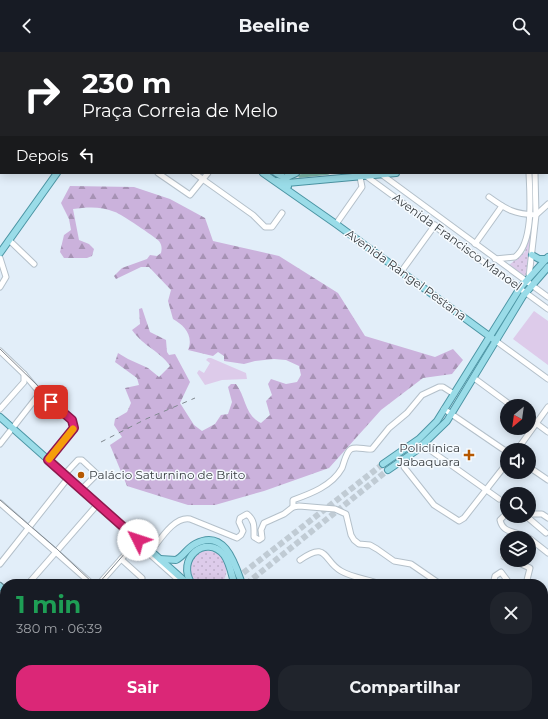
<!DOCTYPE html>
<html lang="pt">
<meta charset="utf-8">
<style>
:root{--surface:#171b24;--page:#20242c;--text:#f1f3f6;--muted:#9ea1a6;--accent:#db2777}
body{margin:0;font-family:Montserrat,sans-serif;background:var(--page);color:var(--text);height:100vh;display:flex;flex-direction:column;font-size:15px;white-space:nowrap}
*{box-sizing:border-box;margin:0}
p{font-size:13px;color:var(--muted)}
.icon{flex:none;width:22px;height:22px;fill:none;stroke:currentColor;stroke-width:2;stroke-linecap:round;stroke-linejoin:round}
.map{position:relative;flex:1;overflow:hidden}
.panel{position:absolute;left:0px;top:527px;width:548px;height:140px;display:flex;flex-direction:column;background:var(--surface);border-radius:16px 16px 0 0;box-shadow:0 2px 10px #0003}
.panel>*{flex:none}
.hud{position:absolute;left:0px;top:0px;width:548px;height:122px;box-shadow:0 2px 10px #0003;background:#202124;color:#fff;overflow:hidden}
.needle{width:26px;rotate:209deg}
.tools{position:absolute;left:500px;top:347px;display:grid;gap:8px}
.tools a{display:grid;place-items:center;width:36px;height:36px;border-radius:50%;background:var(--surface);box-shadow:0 2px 10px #0003;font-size:20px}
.pin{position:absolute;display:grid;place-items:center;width:34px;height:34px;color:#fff;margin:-17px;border-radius:8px;box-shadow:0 2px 6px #0006}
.me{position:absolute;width:44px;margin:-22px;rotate:311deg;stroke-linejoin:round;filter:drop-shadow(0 0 3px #0008)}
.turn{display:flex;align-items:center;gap:14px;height:84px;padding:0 16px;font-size:18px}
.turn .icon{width:52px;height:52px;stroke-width:2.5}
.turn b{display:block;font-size:28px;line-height:34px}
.then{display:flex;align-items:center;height:38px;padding:0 16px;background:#0003;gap:8px;font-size:15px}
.round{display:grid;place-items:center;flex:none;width:42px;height:42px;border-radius:16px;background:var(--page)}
.summary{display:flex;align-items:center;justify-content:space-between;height:68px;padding:0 16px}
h1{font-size:24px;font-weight:700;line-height:30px;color:#1e9e55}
.action{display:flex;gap:8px;margin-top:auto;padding:8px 16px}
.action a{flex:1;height:46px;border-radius:16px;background:var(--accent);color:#fff;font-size:16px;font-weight:700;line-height:46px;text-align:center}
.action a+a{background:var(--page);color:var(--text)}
header{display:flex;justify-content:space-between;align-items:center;height:52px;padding:0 16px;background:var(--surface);font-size:18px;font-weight:700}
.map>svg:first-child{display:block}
.grass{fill:#ddcbea}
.forest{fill:url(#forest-firs)}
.park{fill:url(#park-dots)}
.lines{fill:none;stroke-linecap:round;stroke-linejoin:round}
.canal{stroke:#7eb9ab;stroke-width:3.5}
.major-tunnel{stroke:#c0cbd4;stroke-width:6;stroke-dasharray:6 3;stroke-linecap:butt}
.minor-casing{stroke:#b4c0ca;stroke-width:7}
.major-casing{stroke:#4c95a4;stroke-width:8}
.minor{stroke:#fff;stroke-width:5}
.major{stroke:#9adce8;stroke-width:6}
.tram{stroke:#80888f;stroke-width:1}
.rail{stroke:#80888f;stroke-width:1;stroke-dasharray:5 5;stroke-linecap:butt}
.major-bridge-casing{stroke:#4c95a4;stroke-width:8;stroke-linecap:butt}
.major-bridge{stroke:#9adce8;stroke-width:6}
.route-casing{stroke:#8e194d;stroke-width:10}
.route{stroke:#db2777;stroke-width:7}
.slow{stroke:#f59e0b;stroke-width:7}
.poi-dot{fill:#b55801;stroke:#f6fbff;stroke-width:1.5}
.labels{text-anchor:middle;stroke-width:3;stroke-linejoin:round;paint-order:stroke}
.street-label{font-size:12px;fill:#383d41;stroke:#f6fbff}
.poi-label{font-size:12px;fill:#383d41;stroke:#f6fbff;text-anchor:end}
</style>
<header><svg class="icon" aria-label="back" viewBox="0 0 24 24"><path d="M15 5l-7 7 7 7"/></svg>Beeline<svg class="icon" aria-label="search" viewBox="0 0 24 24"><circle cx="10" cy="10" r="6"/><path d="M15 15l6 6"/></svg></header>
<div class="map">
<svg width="548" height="667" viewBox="0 0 548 667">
<defs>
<pattern id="forest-firs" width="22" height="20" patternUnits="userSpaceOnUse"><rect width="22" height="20" fill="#cbb2dc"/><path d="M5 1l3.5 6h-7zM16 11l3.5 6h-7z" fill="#a692b4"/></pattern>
<pattern id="park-dots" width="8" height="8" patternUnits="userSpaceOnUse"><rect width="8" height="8" fill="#ddcbea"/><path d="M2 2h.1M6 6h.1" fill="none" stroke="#beafca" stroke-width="1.8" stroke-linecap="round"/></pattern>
</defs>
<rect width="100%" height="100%" fill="#e2eef9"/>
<g class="grass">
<path d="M534 259 548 269V313L513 287Z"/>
<path d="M208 306H211L246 321 247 327 222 328 205 333 197 321 199 318 204 321 210 311 206 308Z"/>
</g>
<path class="forest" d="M70 134 134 135 170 147 205 166 213 189 279 204 338 241 365 284 435 305 453 297 463 308 452 322 423 326 381 358 329 416 264 439 215 453H188L127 434 110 393 122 385 114 373 115 367 127 360 131 351 125 336 139 333 137 326 115 310 118 301 128 307 148 316 159 325 170 314C160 299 144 295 132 278L140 272 139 257 142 256 150 280 166 288 167 300 169 303 175 302 190 330 180 351 194 373 202 379 215 372 221 363 228 362 232 350 228 335 231 332H236C246 345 245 364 261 371L270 363 266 349 272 343 268 332 271 327 286 332 297 330 301 323 299 314 286 308 274 307 255 309 244 312 224 309V304L218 300 213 304 188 298C194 284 184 273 173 267L168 249 171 238 149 215H141L116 227 114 224 122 216 147 207 150 203 157 204 161 201C162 197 162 193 159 189 155 185 121 162 115 160 101 154 87 155 73 157L79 188 89 192 94 197 92 204 87 206H64L60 200 64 183 71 178 69 167 61 151Z"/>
<g class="park">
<path d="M531 165 534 166 528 222 525 224 509 213 525 200Z"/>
<path d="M203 499C223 497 234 516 221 532H195C184 521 190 505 203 499Z"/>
</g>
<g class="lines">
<g class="canal">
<path d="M547 101H548"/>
<path d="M300 124 328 121"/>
</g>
<g class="major-tunnel">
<path d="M229 532 383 412"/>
<path d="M246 532 388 418"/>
</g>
<defs>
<g id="minor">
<path d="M58 0 59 1"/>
<path d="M202 0 203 1"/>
<path d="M307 0 308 1"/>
<path d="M400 0 402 1"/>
<path d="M221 1 222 0"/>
<path d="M296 1 297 0"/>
<path d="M457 1 458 0"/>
<path d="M532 1 533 0"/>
<path d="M0 45H1"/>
<path d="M547 80 548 81"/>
<path d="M158 121 190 143 208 121"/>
<path d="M194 121 253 163 265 175H272L282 161"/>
<path d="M381 122 548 245"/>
<path d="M366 124 548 257"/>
<path d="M489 145C507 158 514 162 536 163L548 152"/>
<path d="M336 172 362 135 360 125"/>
<path d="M9 188 34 212"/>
<path d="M475 192 502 154"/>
<path d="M0 206 6 225 0 235"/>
<path d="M495 207 515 205C534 191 530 143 529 121"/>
<path d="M401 220 435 173"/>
<path d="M529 225 536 163 535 121"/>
<path d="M496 289 548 327"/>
<path d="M0 299 24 322 40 341 73 371 72 378 48 408"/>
<path d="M474 326 512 354"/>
<path d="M0 357 24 330V322"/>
<path d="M444 357 507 400"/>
<path d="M529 366 548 380"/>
<path d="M0 392 40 341"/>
<path d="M423 393 499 447"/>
<path d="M517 398 548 355"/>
<path d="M404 408V415L434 453 459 469 464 466 507 411"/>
<path d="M529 415 548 428"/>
<path d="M64 423 78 408H82L97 422 81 438"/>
<path d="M0 451 92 532"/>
<path d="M293 455V448C310 442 332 434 342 416 344 411 346 400 351 397 356 394 366 398 372 397L389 376 407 361 422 343 439 335H443L454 342"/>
<path d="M507 461 500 468C503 482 515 478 528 486"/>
<path d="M529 462H542L548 466"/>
<path d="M526 464 546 481"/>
<path d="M529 486 548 501"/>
<path d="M136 490 183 532"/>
<path d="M151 499C160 488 174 464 190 467L237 486 241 483 243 479 239 470 240 466 247 462C255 468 254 476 254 485L259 488 262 486 261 478 264 471 284 462 293 455 299 454 335 457 346 462 351 483 354 488 359 492 370 493 377 497 394 509 411 512 440 532"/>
<path d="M504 505 507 506"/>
<path d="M121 507 142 526"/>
<path d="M300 508C328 488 323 509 341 519 353 526 368 527 380 532"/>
<path d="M512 508 530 516 526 532"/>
<path d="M0 512 68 426"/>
<path d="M28 532 97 453"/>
<path d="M99 532 138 488"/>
<path d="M493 532 495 524 501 520 510 532"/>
<path d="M0 569 5 562"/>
<path d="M543 576 548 573"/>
<path d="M0 597 5 590"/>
<path d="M543 606 548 609"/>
<path d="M0 629 5 632"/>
<path d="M543 634 548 637"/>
<path d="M240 662 246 667"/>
<path d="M460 662 479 665"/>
<path d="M0 665 3 667"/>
<path d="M63 666 72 662"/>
<path d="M11 667 14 662"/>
<path d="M42 667 62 664"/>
<path d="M219 667 224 662"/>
<path d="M403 667 433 662"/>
<path d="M528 667V662"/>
</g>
<g id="major">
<path d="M97 0 98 1"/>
<path d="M109 0 111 1"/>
<path d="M68 1 69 0"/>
<path d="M143 1V0"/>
<path d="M371 1 372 0"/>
<path d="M382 1V0"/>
<path d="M547 96H548"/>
<path d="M0 105 1 103"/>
<path d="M547 107H548"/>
<path d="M263 121 336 172 496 289"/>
<path d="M276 121 285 126 296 121"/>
<path d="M277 129 287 131 396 121"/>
<path d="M288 134 286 128 289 121"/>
<path d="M0 201 57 121"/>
<path d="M532 203 539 207H546"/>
<path d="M0 365 188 532"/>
<path d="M383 412 419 387 437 369 520 236 548 205"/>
<path d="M388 418 417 398 447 369 523 244 548 215"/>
<path d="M160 507 176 508C184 504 187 496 195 492 225 476 235 512 242 532"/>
<path d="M192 532C175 507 206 481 224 503 229 510 231 519 233 527"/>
<path d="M0 534 5 538"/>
<path d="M133 662 138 667"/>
<path d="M279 662 281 667"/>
</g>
</defs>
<use href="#minor" class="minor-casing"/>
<use href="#major" class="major-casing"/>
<use href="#minor" class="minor"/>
<use href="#major" class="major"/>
<g class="tram">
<path d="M0 297 75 370 77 375 76 379 54 404V407L125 472 133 483 134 491 98 532"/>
<path d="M0 448 57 497 94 532"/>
<path d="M0 530 5 534"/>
<path d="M0 587 5 590"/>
<path d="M61 662 62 667"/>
<path d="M138 662 143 667"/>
<path d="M242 662 248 667"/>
</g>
<path class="rail" d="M101 390 146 367 195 346"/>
<defs>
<path id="major-bridge" d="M233 527 235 532"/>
</defs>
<use href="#major-bridge" class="major-bridge-casing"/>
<use href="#major-bridge" class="major-bridge"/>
</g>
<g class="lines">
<defs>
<path id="route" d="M51 350 72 368 74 376 48 408 138 488"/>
</defs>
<use href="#route" class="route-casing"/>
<use href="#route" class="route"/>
<path class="slow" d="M49 407 73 377"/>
</g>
<g class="poi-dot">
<path d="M467 397h4v4h4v4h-4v4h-4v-4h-4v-4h4z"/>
<circle cx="81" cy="423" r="4"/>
</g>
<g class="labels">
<g class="street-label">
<text transform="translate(457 190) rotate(36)" y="4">Avenida Francisco Manoel</text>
<text transform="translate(406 223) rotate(36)" y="4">Avenida Rangel Pestana</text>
</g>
<g class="poi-label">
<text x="460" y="400">Policlínica<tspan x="460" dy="14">Jabaquara</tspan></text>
<text x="89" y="427" text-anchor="start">Palácio Saturnino de Brito</text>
</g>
</g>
</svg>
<div class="tools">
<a><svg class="needle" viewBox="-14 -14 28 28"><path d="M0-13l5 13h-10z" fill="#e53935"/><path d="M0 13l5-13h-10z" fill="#9ea1a6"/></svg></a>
<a><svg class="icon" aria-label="sound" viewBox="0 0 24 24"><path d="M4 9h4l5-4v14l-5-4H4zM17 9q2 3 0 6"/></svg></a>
<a><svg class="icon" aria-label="search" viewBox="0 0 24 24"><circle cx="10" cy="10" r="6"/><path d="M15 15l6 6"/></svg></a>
<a><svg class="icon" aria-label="layers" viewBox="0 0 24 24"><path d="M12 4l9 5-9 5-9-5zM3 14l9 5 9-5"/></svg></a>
</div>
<div class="pin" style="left:51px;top:350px;background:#d93025"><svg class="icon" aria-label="arrive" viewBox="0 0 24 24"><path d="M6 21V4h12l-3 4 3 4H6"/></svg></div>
<svg class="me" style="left:138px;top:488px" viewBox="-20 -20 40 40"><circle r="19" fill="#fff"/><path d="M0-13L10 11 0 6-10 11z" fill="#db2777"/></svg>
<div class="hud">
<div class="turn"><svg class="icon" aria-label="right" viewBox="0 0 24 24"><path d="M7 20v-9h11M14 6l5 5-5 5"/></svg><div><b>230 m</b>Praça Correia de Melo</div></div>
<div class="then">Depois<svg class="icon" aria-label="left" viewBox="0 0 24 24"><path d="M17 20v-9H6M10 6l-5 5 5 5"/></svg></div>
</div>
<section class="panel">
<div class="summary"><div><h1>1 min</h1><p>380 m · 06:39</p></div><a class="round"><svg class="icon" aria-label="close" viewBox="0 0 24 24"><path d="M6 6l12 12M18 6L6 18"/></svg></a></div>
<div class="action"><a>Sair</a><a>Compartilhar</a></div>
</section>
</div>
